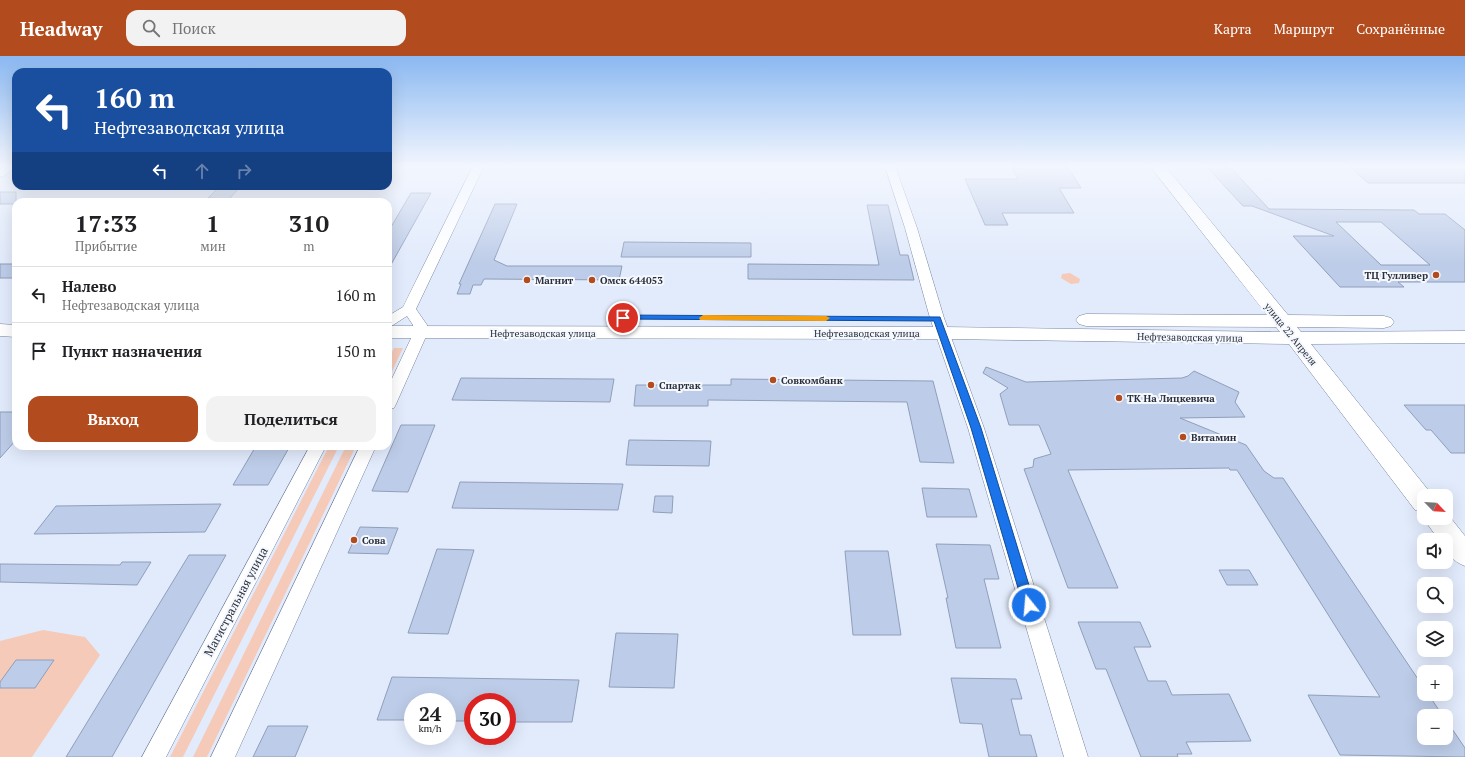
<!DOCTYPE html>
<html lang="ru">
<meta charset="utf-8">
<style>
:root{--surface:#fff;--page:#f2f2f2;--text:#202124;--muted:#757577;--line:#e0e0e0;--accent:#b24c1f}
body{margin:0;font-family:"PT Serif",serif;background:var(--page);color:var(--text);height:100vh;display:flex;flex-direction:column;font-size:15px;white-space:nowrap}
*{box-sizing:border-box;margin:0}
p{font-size:13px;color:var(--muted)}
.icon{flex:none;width:22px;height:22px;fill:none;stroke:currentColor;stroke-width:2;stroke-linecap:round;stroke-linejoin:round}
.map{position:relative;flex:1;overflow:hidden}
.sheet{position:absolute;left:12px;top:142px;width:380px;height:252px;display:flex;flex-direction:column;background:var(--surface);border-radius:12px;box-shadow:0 4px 16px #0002}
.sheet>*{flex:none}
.guide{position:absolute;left:12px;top:12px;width:380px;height:122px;border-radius:12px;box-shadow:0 4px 16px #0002;background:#1a4fa0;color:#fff;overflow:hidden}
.needle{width:26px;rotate:115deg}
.tools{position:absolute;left:1417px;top:433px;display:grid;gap:8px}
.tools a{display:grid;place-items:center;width:36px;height:36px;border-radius:8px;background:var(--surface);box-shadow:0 4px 16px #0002;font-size:20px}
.speed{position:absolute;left:404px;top:637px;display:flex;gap:8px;font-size:20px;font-weight:700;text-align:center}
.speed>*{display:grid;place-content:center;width:52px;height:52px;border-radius:50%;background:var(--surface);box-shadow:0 4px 16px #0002;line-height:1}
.speed small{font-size:10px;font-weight:400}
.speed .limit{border:6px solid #d22;background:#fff;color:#111}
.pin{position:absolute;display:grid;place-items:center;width:34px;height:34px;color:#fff;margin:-17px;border:2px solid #fff;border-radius:50%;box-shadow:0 1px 4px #0007}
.me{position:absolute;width:44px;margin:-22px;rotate:343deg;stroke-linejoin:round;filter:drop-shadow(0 0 3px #0008)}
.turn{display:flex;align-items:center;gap:14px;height:84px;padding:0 16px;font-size:18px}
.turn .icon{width:52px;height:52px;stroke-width:2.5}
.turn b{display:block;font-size:28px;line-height:34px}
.lanes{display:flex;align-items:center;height:38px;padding:0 16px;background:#0003;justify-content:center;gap:20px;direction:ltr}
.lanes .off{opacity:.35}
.eta{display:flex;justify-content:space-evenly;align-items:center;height:68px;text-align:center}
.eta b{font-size:24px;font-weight:600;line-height:28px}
.primary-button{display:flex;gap:8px;margin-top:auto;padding:8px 16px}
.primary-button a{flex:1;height:46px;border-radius:12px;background:var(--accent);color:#fff;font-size:16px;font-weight:600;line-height:46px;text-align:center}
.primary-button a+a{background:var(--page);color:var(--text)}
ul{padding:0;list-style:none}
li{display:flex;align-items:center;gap:12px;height:56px;padding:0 16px;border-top:1px solid var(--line)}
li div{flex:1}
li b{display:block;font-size:15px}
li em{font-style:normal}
header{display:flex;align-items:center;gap:24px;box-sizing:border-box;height:56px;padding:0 20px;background:var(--accent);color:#fff}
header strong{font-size:19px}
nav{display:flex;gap:22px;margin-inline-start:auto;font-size:14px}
.search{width:280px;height:36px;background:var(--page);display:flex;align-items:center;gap:10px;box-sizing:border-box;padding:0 14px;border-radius:12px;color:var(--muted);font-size:15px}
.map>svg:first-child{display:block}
.green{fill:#f5cab9}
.building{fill:#bdcce8;stroke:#909eb9;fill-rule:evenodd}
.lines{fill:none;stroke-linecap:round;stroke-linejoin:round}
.minor-casing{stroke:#75839d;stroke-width:1}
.secondary-casing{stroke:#75839d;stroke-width:1}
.minor{fill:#fff;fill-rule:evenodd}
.secondary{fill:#fff;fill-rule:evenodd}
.route{fill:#1a73e8;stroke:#114b97}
.slow{fill:#f59e0b}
.poi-dot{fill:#b24c1f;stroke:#f5f8fe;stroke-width:1.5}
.labels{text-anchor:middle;stroke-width:4;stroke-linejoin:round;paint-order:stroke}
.poi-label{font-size:10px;font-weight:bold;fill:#2a303b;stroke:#f5f8fe;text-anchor:start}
.street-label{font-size:10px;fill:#2a303b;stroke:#f5f8fe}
.near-street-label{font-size:12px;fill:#2a303b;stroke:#f5f8fe}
</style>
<header>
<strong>Headway</strong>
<div class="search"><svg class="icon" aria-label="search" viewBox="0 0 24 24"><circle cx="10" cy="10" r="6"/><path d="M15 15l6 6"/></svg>Поиск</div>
<nav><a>Карта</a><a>Маршрут</a><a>Сохранённые</a></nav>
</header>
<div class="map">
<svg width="1465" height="701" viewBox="0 0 1465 701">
<rect width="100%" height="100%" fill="#e2ebfc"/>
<g class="green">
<path d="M1070 217 1080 223 1079 227 1071 228 1061 222 1062 218Z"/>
<path d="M394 292H403L388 324V304Z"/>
<path d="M329 390H339L183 701H170Z"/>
<path d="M346 390H356L207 701H193Z"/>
<path d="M43 574 85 581 100 599 32 701H0V585Z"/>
</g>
<g class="building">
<path d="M1011 110H1067L1081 132H1059L1074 157H1002L1008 169H985L965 123H1018Z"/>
<path d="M1206 110H1229L1269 153 1414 154 1419 158H1445L1465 174V226H1398L1404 231H1340L1293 180H1334L1252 150H1243ZM1336 166H1381L1430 209H1381Z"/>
<path d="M1349 110H1465V127H1368Z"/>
<path d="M220 130H241L229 143 208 142Z"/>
<rect x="0" y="136" width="16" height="12"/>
<path d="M411 137H431L388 214V176Z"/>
<path d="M495 148H517L494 204 507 210H622L619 224 484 223 481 229H473L470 238H457L461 228H459Z"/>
<path d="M867 149H888L900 199H908L914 224 748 223V208L879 209Z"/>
<path d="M624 186 751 187V201H621Z"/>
<rect x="0" y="208" width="16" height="14"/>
<path d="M986 311 1026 326 1182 322 1188 320 1194 315 1239 336 1235 346 1245 361 1180 362 1246 389 1264 415 1274 422H1283L1424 632V638H1428L1443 660H1424V682H1446V664L1465 692V701L1340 699 1308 639 1380 641 1237 414H1230L1229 412 1068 414 1118 532H1068L1024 413 1033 411 1034 403 1051 398 1039 369H1009L1000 338 1008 332 983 317Z"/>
<path d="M461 322 597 323H614L610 346 452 344Z"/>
<path d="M731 323 933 325 954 407 920 406 907 346 708 344V350H634L636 329H731Z"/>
<path d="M1404 349H1465V397H1451L1431 374H1426Z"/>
<path d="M0 356H16V384L0 402Z"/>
<path d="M401 369H435L408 436 372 435Z"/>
<path d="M629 384 711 385 709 410 626 409Z"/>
<path d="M256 390H290L268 429H233Z"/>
<path d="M460 426 623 428 618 454 452 452Z"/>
<path d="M922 432 969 433 977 461H927Z"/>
<path d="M655 440H673L672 457 653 456Z"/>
<path d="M221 448 205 476 34 478 56 450Z"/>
<path d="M360 471 398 472 388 498 348 497Z"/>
<path d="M936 488 990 489 999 523H984L1001 592H956L946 542H948Z"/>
<path d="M437 493 474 494 448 578 408 577Z"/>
<path d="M845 495H888L901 579H853Z"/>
<path d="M189 499H226L112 701H66Z"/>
<path d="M122 506H151L137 529 0 526V508L120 509Z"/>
<path d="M1219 514H1249L1258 529H1227Z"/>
<path d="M1078 566H1140L1151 591H1134L1148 625H1166L1172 639 1229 638 1251 685 1186 686 1192 698H1177L1178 701H1141L1106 613H1096Z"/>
<path d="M616 577 678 578 674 632 609 631Z"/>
<path d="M16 604H54L35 632H0V626Z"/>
<path d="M392 621 579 624 572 666H507V646H473V665H447V646H413V664H377Z"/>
<path d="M951 622 1016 623 1022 643H1011L1020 679H1031L1037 701H989L982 668 960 667Z"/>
<path d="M268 670H308L295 701H253Z"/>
</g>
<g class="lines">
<defs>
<g id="minor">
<path d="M4 110H16V111L4 120 0 121V113Z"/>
<path d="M473 110H484L416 253 427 269 428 276 396 348 394 352 388 353V331L414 276 413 269 407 260 393 269 388 270V260L403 251Z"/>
<path d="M885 110H895L917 172 944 262 984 372 1088 701H1064L968 372 930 262 905 172Z"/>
<path d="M310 390H326L166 701H142Z"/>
<path d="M360 390H376L235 701H211Z"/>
</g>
<g id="secondary">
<path d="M1150 110H1165L1288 259 1384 260 1391 262 1394 266 1391 270 1384 272 1297 271 1301 276 1465 275V287L1311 288 1433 440H1424V457L1415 454 1289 288 943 283 388 282V270L943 271 1280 276 1276 271 1086 270 1079 268 1076 264 1079 260 1086 258 1267 259Z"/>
<path d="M0 268 16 269V281L0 280Z"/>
<path d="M1446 456 1465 480V510C1452 505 1446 497 1446 484H1439L1423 462H1446Z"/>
</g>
</defs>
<use href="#minor" class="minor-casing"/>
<use href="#secondary" class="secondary-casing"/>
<use href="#minor" class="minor"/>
<use href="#secondary" class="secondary"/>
</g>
<linearGradient id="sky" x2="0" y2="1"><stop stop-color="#8ab8f1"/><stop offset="0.53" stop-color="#f2f6fe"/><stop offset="1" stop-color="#f2f6fe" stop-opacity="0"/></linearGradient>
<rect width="1465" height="208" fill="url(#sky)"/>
<path class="route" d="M623 259 940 261 981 372 1035 549 1033 552 1029 554 1025 552 1023 549 971 372 934 265 620 263V260Z"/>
<path class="slow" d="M703 259 826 260 830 262 826 265 700 264 699 262Z"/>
<g class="poi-dot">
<circle cx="1436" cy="219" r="4"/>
<circle cx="527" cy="224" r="4"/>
<circle cx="592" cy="224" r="4"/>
<circle cx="773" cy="324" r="4"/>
<circle cx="651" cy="329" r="4"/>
<circle cx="1119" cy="342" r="4"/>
<circle cx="1183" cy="381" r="4"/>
<circle cx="354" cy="484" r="4"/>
</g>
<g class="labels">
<g class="poi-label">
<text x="1428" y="223" text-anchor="end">ТЦ Гулливер</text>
<text x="535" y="228">Магнит</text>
<text x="600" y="228">Омск 644053</text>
<text x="781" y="328">Совкомбанк</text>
<text x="659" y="333">Спартак</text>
<text x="1127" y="346">ТК На Лицкевича</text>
<text x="1191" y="385">Витамин</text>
<text x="362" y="488">Сова</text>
</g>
<g class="street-label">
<text x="543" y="281">Нефтезаводская улица</text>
<text x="867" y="281">Нефтезаводская улица</text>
<text transform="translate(1291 278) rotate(51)" y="4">улица 22 Апреля</text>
<text transform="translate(1190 281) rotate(1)" y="4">Нефтезаводская улица</text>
</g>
<g class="near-street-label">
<text transform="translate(236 546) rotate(-62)" y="4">Магистральная улица</text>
</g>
</g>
</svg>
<div class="tools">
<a><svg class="needle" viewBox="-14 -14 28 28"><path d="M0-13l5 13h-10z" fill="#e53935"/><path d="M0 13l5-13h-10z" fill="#757577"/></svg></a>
<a><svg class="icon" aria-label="sound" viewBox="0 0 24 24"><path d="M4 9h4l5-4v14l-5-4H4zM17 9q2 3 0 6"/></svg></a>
<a><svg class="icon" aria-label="search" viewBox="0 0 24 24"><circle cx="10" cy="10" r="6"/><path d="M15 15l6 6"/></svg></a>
<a><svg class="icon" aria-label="layers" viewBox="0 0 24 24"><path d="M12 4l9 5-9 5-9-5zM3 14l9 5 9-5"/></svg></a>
<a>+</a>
<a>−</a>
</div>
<div class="speed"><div>24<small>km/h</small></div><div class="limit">30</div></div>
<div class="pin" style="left:623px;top:262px;background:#d93025"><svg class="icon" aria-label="arrive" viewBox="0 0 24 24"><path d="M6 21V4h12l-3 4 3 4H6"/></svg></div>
<svg class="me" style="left:1029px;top:549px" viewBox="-20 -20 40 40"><circle r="17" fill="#1a73e8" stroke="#fff" stroke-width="3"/><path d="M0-11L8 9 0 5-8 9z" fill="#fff"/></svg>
<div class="guide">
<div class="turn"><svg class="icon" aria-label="left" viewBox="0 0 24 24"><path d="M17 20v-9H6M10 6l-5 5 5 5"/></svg><div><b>160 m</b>Нефтезаводская улица</div></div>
<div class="lanes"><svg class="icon" aria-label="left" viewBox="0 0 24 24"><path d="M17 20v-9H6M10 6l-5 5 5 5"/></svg><svg class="icon off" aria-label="ahead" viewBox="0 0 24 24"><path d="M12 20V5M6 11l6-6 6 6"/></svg><svg class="icon off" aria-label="right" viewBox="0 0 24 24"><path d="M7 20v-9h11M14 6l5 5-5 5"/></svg></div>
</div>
<section class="sheet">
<div class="eta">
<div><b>17:33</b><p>Прибытие</p></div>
<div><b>1</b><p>мин</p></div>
<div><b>310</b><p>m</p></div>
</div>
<ul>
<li><svg class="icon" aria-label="left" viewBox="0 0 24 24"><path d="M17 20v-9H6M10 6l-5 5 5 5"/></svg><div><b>Налево</b><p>Нефтезаводская улица</p></div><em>160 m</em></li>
<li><svg class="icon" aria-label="arrive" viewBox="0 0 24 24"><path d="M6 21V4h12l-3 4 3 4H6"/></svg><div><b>Пункт назначения</b></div><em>150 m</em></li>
</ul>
<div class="primary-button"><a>Выход</a><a>Поделиться</a></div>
</section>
</div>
